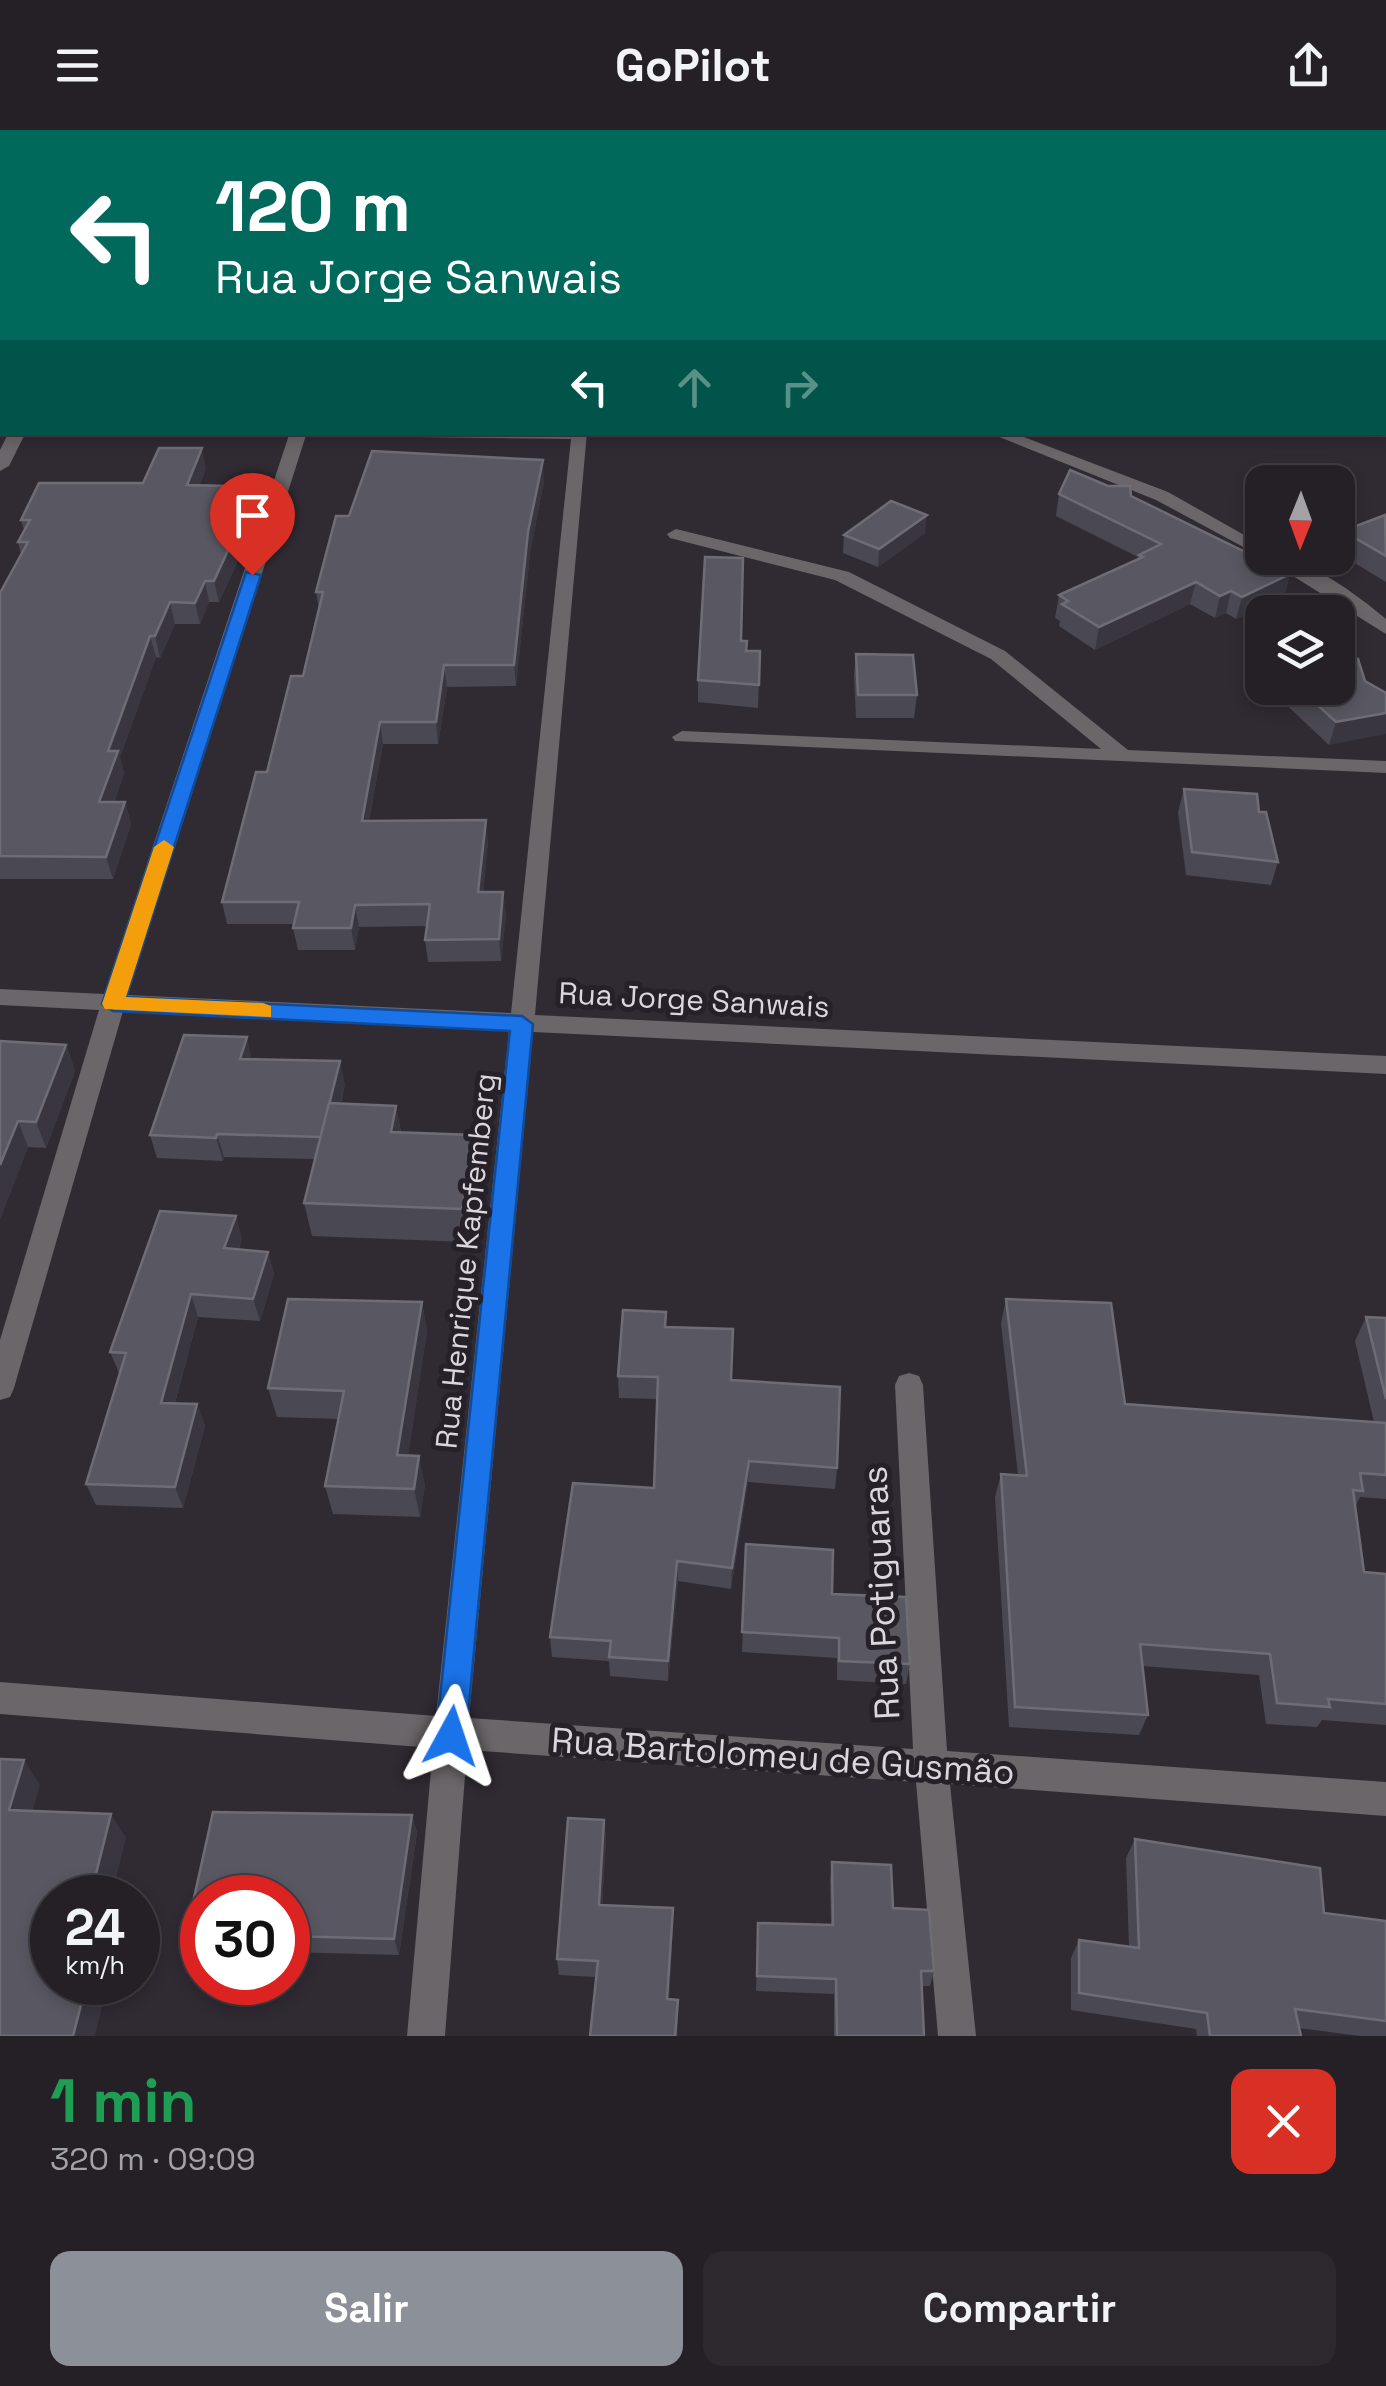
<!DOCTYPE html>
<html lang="es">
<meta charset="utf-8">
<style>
:root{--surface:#242026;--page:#2c282e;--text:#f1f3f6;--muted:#a3a3a7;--line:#413e43;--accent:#8c9099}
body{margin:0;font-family:"Space Grotesk",sans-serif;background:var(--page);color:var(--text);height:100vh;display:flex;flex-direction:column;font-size:38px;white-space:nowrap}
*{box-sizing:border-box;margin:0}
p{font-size:32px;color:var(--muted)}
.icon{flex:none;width:55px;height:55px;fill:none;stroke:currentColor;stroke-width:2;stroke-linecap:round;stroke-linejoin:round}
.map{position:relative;height:1906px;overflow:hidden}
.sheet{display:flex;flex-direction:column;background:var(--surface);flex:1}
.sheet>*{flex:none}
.guide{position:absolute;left:0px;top:0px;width:1388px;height:305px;box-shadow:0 5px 15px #0003,0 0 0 2px var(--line);background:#00695c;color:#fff;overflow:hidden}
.needle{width:65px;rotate:181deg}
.buttons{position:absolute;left:1245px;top:335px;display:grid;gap:20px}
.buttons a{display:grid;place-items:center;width:110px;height:110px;border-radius:20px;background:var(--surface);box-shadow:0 5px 15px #0003,0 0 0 2px var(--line);font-size:50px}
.speed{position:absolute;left:30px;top:1745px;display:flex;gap:20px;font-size:50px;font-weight:700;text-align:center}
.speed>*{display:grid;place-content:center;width:130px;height:130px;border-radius:50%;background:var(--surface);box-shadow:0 5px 15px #0003,0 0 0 2px var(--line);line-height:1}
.speed small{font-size:25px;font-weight:400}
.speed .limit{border:15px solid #d22;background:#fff;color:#111}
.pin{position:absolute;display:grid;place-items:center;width:85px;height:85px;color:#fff;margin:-102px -42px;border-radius:50% 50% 50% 0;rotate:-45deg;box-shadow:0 0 10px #0007}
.pin .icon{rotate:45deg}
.me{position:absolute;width:110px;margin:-55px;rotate:5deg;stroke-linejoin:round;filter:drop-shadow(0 0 8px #0008)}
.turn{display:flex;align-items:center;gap:35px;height:210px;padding:0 50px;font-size:45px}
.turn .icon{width:130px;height:130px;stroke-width:2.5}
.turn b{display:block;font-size:70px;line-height:85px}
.lanes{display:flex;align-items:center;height:95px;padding:0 50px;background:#0003;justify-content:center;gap:50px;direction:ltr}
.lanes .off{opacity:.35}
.round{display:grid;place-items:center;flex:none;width:105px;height:105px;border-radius:20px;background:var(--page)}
.head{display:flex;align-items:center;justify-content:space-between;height:170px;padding:0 50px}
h1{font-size:60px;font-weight:700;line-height:75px;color:#1e9e55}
.button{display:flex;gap:20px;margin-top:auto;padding:20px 50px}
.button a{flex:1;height:115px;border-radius:20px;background:var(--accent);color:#fff;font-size:40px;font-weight:700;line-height:115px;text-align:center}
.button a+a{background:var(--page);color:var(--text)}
header{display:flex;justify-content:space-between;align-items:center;height:130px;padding:0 50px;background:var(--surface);font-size:45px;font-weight:700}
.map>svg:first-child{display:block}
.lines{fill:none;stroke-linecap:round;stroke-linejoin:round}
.stream{fill:#485164;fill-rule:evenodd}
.minor{fill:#6b6669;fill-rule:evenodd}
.wall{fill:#4a4953}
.shaded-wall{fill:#393640}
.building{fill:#595862;stroke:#6e6c75;stroke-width:2.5}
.route{fill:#1a73e8;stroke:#114b97;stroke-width:2.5}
.slow{fill:#f59e0b}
.labels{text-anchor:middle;stroke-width:10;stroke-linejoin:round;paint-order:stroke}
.street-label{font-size:30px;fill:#dad6dc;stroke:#262029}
.near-street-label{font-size:35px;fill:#dad6dc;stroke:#262029}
</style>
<header><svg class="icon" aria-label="menu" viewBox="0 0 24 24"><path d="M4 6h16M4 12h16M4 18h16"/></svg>GoPilot<svg class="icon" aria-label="share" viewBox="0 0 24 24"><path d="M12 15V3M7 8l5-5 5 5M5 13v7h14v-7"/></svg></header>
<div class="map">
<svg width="1386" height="1906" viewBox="0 0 1386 1906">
<rect width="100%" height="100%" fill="#302a33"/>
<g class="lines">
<g class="stream">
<rect x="0" y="152" width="2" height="5"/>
<rect x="1385" y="224" width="1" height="4"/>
</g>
<g class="minor">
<rect x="387" y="0" width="12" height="2"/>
<rect x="886" y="0" width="12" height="2"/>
<path d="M1169 0H1181L1182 2H1170Z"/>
<rect x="0" y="28" width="2" height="8"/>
<path d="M9 302H26L9 336 0 341V320Z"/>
<path d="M290 302H307L128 865 511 883 571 309 415 307 407 302H587L535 885 1386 926V944L533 902 469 1588 913 1619 895 1255 899 1246 909 1243 919 1246 923 1255 947 1621 1386 1652V1686L950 1654 976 1906H938L916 1652 467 1620 445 1906H407L433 1618 0 1584V1552L436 1586 509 901 123 881 14 1258 10 1267 0 1270V1210L99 880 0 875V859L104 864Z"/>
<path d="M987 302H1011L1168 362 1262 415V427L1156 370Z"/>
<path d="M676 399 849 442 1005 521 1128 620 1386 631V643L675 611 672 607 682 601 1101 619 991 529 835 450 670 408 667 404Z"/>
<path d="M1264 428C1306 425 1354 463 1386 489V504Z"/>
</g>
</g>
<g class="wall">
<path d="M451 0H578V2H450Z"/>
<path d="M988 0H1162L1163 2H989Z"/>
<path d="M1221 0H1386V156L1385 2H1222Z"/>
<path d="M2 222V270H0V223Z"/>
<path d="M206 339 199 356 233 377 228 390H242L247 411 219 472H209L200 494H175L160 528 156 527 120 627 124 643 114 672H125L131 694 113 749H0V463L21 424 18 412 24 400 21 390 143 353Z"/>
<path d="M544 351 530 423 516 556 447 557 438 614H383L369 691 488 712 483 762 506 784 501 831 428 832 425 810 427 796 359 797 355 820H298L293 798 294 794H227L222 772 303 546 319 479 316 462 349 386Z"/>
<path d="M1059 364 1131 366 1290 444 1284 466 1236 489 1226 483 1215 488 1190 474 1095 520 1059 496 1060 491 1055 488 1059 465 1138 430V427L1056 386Z"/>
<path d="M1386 386V452L1338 423 1343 401Z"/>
<path d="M925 403 878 437 843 423 844 405Z"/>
<path d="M741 511 746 521H760L758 578 698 572V550Z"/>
<path d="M856 524 917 565 914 588H856L854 546Z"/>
<path d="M1365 551 1329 615 1278 567 1281 558H1338Z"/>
<path d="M1184 659 1259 682 1278 732 1271 755 1186 745 1178 682Z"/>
<path d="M0 911 66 915 75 941 46 1018 28 1017 0 1089Z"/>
<path d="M252 929 345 954 341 974 396 976 401 1002 474 1005 479 1038 467 1112 312 1106 304 1073 315 1029 224 1027 223 1031 157 1028 150 1005Z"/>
<path d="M242 1108 239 1119 268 1122 274 1144 260 1191 198 1187 175 1273 197 1274 205 1296 183 1378 96 1375 86 1354 120 1245 110 1222Z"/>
<path d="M1006 1169 1125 1274 1374 1292 1355 1211 1366 1187 1386 1188V1369L1360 1367 1355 1377 1364 1442 1386 1444V1595L1322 1590 1317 1597 1266 1594 1259 1545 1143 1536 1148 1585 1139 1605 1009 1597 995 1367 1001 1344 1018 1345 1001 1193Z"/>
<path d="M422 1172 427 1201 408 1325 425 1354 420 1387 333 1384 325 1356 339 1289 277 1287 268 1258Z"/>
<path d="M666 1182V1197L837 1338 835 1359 748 1352 731 1459 678 1451 668 1551 610 1546 609 1531 552 1527 550 1507 654 1358 657 1269 619 1268 618 1246Z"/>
<path d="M746 1414 832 1464 910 1534 906 1554 837 1550V1528L742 1522Z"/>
<path d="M213 1682 412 1685 417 1703 399 1825 288 1822V1768H202V1820H196L186 1804Z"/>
<path d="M604 1690 606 1708 602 1775 673 1795 669 1869 678 1886 677 1906H590L596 1847 559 1845 557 1829Z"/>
<path d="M1135 1709 1324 1783 1386 1791V1906H1360L1299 1898 1301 1906H1197L1196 1899 1071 1880V1828L1079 1810 1129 1817 1126 1728Z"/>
<path d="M832 1732 893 1778 934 1841 930 1856H922L924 1906H834V1864L756 1861 758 1793 831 1795 830 1749Z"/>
</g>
<g class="shaded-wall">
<path d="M202 318 206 339 191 376 187 355Z"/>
<path d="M543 330 544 351 530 423 516 556 514 535 528 402Z"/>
<path d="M229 356 233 377 219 411 214 390Z"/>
<path d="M927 385 925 403 878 437 879 419Z"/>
<path d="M242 390 247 411 219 472 214 451Z"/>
<path d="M1290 444 1284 466 1236 489 1242 467Z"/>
<path d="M205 451 209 472 200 494 195 473Z"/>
<path d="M1196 452 1190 474 1095 520 1099 497Z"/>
<path d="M1231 461 1226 483 1215 488 1220 466Z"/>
<path d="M170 472 175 494 160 528 155 506Z"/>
<path d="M150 506 156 527 120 627 124 643 106 694 99 672 108 621Z"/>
<path d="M444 535 447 557 438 614 436 592Z"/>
<path d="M1386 583V604L1329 615 1336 592Z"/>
<path d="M380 592 383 614 365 713 362 691Z"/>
<path d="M125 672 131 694 113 749 106 727Z"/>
<path d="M486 690 488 712 481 784 478 762Z"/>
<path d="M503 762 506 784 501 831 499 809Z"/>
<path d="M355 775 359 797 355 820 351 798Z"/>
<path d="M247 907 252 930 240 929Z"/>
<path d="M66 915 75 941 46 1018 36 992Z"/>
<path d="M340 931 345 954 327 1030 322 1007Z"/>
<path d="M396 976 402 1009 391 1002Z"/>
<path d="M18 991 28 1017 0 1089V1035Z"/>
<path d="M217 1004 224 1027 223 1031 216 1008Z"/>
<path d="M474 1005 479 1038 467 1112 462 1079Z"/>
<path d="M236 1086 242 1108 231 1141 224 1118Z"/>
<path d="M268 1122 274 1144 260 1191 253 1169Z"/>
<path d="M191 1164 198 1187 169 1294 161 1273Z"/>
<path d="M422 1172 427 1201 404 1353 397 1325Z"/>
<path d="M197 1274 205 1296 183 1378 175 1357Z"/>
<path d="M419 1326 425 1354 420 1387 414 1359Z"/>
<path d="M749 1331 748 1352 731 1459 732 1438Z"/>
<path d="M677 1431 678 1451 668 1551V1531Z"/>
<path d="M24 1630 40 1655 26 1703 9 1680Z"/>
<path d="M111 1684 126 1708 111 1768H90Z"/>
<path d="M412 1685 417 1703 399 1825 394 1809Z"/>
<path d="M604 1690 606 1708 601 1792 599 1775Z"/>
<path d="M673 1778V1795L668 1885 667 1869Z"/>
<path d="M81 1852H98L105 1863 95 1906H73Z"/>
</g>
<g class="building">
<path d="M451 0H469L476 2H450Z"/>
<path d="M692 0H872L873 2H692Z"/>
<path d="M1087 0H1162L1163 2H1088Z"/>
<path d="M1236 0H1386V12L1385 2H1237Z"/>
<path d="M1385 13 1386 16V141H1385Z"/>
<path d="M2 222V249H0V223Z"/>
<path d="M159 318H202L187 355 229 356 214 390H242L214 451H205L195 473 170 472 155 506H150L108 621H118L99 672H125L106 727 0 726V463L28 412H18L30 390H21L39 353H143Z"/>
<path d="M372 321 543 330 528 402 514 535H444L436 592H380L362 691 486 690 478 762H503L499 809 425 810 430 774 355 775 351 798H293L299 772H222L256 642H267L291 546H303L323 462H316L336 386H349Z"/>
<path d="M1070 340 1108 356H1130L1131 366 1290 444 1242 467 1231 461 1220 466 1196 452 1099 497 1062 474 1068 471 1059 465 1143 427 1139 425 1161 414 1059 364Z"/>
<path d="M891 371 927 385 879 419 844 405Z"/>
<path d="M1385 385 1386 426 1343 401Z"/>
<path d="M705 427 743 428 741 511H747L746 521H760L759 555 698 550Z"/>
<path d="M856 524 913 525 917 565H858Z"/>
<path d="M1358 529 1365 551 1386 563V583L1336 592 1299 558H1338V533Z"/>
<path d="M1184 659 1257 664 1259 682H1266L1278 732 1192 722Z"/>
<path d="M184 905 247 907 240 929 340 931 321 1007 217 1004 216 1008 150 1005Z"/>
<path d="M0 911 66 915 36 992 18 991 0 1035Z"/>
<path d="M329 973 396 976 391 1002 474 1005 462 1079 304 1073Z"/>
<path d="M160 1081 236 1086 224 1118 268 1122 253 1169 191 1164 161 1273 197 1274 175 1357 86 1354 126 1223 110 1222Z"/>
<path d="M288 1169 422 1172 397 1325 419 1326 414 1359 325 1356 344 1261 268 1258Z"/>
<path d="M1006 1169 1111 1173 1125 1274 1386 1293V1345L1360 1343 1363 1361 1353 1360 1364 1442 1386 1444V1574L1328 1569 1330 1577 1277 1573 1270 1524 1140 1514 1148 1585 1015 1577 1001 1344 1027 1346Z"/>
<path d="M623 1180 666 1182 665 1197 733 1199 731 1250 840 1257 837 1338 749 1331 732 1438 677 1431 668 1531 609 1527 611 1511 550 1507 573 1353 654 1358 658 1247 618 1246Z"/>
<path d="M1366 1187 1386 1188V1269Z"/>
<path d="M746 1414 833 1420 832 1464 906 1467 910 1534 839 1531V1508L742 1502Z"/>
<path d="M0 1629 24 1630 9 1680 111 1684 90 1768H52V1852H87L73 1906H0Z"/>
<path d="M213 1682 412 1685 394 1809 288 1806V1768H202V1804H186Z"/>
<path d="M568 1688 604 1690 599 1775 673 1778 667 1869 678 1870 675 1906H590L598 1831 557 1829Z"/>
<path d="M1135 1709 1320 1738 1324 1783 1386 1791V1891L1295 1879 1301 1906H1210L1207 1883 1079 1863V1810L1139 1818Z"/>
<path d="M832 1732 891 1735 893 1778 929 1780 934 1841H921L924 1906H837L836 1849 757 1846 758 1793 833 1795Z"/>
</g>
<path class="route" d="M246 442 261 445 126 867 522 886 533 894 466 1606 462 1616 451 1621 441 1616 436 1606 510 901 113 881 102 874Z"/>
<path class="slow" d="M164 710 174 717 126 867 263 873 271 876V887L105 879 102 874 154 717Z"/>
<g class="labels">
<g class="street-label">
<text transform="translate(694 870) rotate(3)" y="10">Rua Jorge Sanwais</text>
<text transform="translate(466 1131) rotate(-84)" y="10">Rua Henrique Kapfemberg</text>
</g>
<g class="near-street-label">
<text transform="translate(881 1463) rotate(-93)" y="12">Rua Potiguaras</text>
<text transform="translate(783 1626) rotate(4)" y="12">Rua Bartolomeu de Gusmão</text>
</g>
</g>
</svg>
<div class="buttons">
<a><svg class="needle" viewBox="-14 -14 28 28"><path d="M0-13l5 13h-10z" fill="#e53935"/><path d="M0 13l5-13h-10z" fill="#a3a3a7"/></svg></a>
<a><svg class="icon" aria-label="layers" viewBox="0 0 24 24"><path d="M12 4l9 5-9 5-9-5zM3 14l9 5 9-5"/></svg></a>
</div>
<div class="speed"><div>24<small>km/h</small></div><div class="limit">30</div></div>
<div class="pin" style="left:252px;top:445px;background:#d93025"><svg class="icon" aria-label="arrive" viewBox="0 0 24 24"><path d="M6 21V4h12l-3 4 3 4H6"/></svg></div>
<svg class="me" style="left:451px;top:1606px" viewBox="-20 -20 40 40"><path d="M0-17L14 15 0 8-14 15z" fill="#1a73e8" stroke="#fff" stroke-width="4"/></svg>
<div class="guide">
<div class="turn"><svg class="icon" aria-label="left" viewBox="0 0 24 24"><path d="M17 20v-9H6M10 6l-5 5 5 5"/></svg><div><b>120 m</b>Rua Jorge Sanwais</div></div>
<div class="lanes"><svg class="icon" aria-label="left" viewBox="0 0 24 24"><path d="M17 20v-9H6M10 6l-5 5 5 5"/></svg><svg class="icon off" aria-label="ahead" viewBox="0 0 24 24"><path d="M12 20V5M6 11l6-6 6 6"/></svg><svg class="icon off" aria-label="right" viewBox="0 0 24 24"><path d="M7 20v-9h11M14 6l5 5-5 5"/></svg></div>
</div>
</div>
<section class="sheet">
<div class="head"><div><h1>1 min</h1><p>320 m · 09:09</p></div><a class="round" style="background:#d93025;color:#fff"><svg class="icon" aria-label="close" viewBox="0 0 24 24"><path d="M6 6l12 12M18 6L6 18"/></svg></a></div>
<div class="button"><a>Salir</a><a>Compartir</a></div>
</section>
